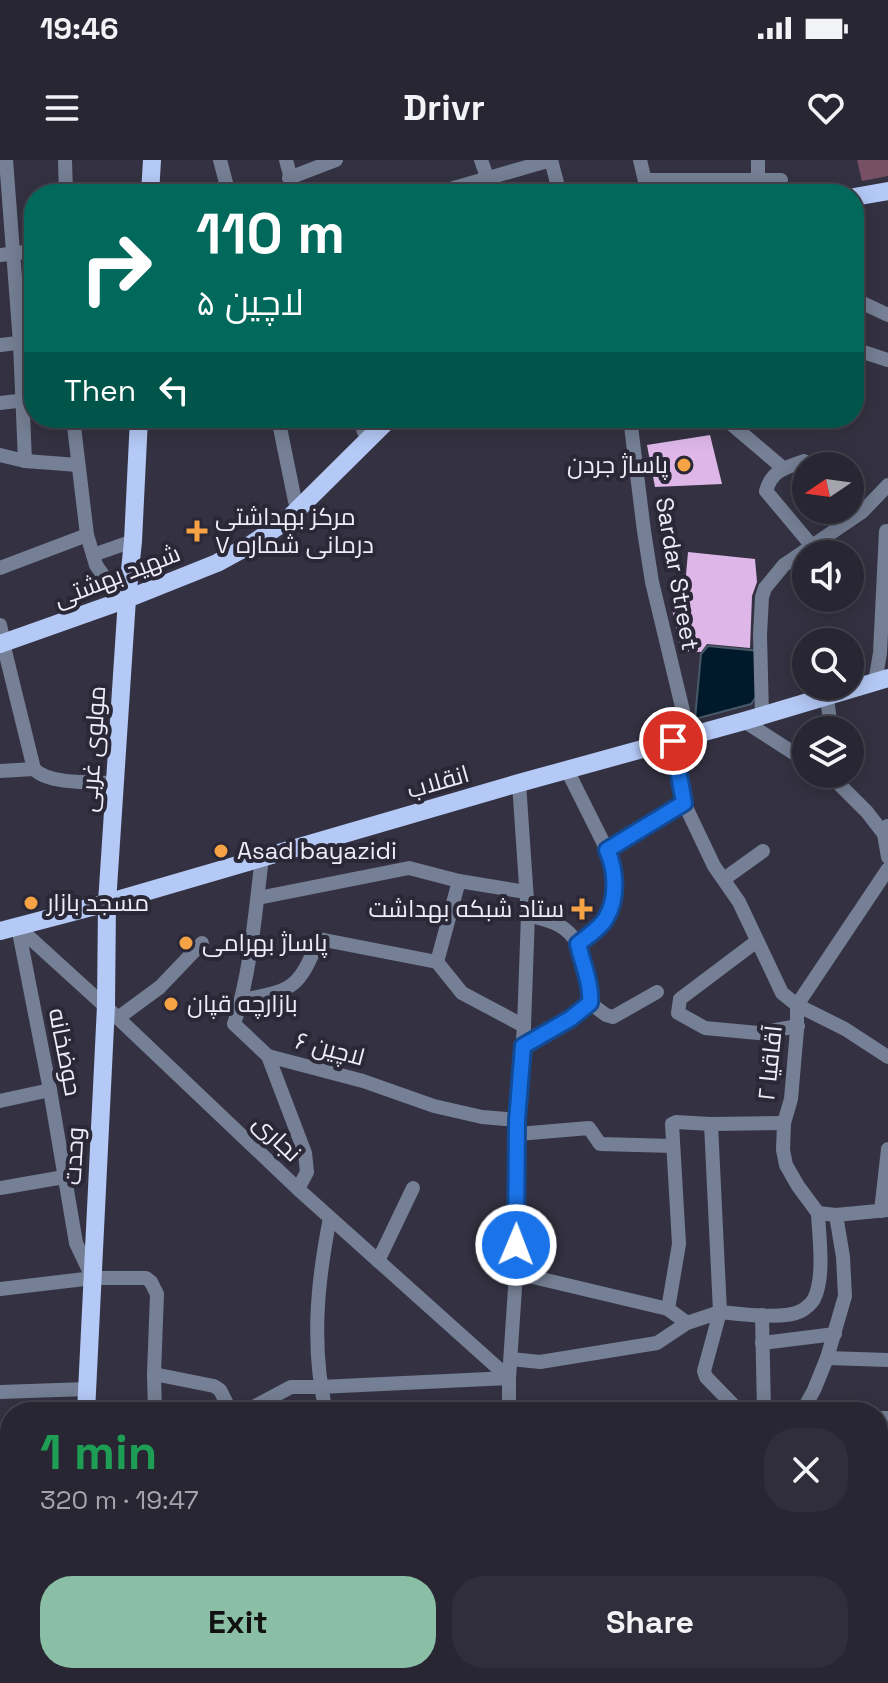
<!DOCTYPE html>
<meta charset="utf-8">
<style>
:root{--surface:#272632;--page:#2f2e3a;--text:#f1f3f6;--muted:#a4a5ac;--line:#43434d;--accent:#8abfa5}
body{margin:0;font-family:"Space Grotesk",Cairo,sans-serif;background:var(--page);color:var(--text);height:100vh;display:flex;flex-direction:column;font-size:30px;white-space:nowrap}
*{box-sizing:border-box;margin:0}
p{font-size:26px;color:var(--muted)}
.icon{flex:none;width:44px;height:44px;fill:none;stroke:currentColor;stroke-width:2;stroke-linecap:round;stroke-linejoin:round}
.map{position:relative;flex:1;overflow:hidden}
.side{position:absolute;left:0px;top:1242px;width:888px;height:282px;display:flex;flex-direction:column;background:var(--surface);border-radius:32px 32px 0 0;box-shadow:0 4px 20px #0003,0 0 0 2px var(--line)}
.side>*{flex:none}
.guide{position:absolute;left:24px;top:24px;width:840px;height:244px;border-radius:32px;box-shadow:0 4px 20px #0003,0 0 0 2px var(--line);background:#00695c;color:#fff;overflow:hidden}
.needle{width:52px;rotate:257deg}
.fabs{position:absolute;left:792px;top:292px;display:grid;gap:16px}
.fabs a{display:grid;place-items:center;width:72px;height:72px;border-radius:50%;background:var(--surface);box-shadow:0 4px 20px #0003,0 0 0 2px var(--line);font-size:40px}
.pin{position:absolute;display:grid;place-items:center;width:68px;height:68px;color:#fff;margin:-34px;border:4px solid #fff;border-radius:50%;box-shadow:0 2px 8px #0007}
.me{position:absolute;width:88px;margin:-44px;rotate:1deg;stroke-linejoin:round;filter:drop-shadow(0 0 6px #0008)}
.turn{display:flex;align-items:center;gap:28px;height:168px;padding:0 40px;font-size:36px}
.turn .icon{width:104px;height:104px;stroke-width:2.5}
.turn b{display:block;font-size:56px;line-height:68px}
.then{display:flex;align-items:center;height:76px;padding:0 40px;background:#0003;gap:16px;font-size:30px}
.round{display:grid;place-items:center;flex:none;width:84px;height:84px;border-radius:32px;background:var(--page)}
.headline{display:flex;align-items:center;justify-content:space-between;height:136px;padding:0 40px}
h1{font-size:48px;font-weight:600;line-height:60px;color:#1e9e55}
.cta{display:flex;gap:16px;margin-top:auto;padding:16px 40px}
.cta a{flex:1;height:92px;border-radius:32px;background:var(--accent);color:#111;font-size:32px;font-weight:600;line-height:92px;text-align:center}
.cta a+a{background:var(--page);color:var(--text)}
.status{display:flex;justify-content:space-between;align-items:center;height:56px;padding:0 40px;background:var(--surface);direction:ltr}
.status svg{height:22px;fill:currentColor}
header{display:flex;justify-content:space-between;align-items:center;height:104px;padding:0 40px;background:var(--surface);font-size:36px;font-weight:600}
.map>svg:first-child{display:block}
.green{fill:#775065}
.water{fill:#001a2b;stroke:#475968;stroke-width:2}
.building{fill:#deb7e8}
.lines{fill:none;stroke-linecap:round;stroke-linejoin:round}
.minor{stroke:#757f95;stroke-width:14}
.major{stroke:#b4c9f6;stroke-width:18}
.route-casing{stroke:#114b97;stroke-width:20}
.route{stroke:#1a73e8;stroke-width:14}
.poi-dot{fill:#f5a345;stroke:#2a2837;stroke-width:3}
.labels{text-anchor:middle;stroke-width:8;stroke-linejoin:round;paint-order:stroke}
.poi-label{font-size:24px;fill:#eeecf7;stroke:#2a2837;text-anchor:start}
.street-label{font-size:24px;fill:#eeecf7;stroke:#2a2837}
</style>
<div class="status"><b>19:46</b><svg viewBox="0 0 49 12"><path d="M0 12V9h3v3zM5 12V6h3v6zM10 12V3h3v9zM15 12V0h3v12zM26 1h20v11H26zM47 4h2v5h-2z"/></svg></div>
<header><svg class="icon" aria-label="menu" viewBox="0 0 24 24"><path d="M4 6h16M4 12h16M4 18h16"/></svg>Drivr<svg class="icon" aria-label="heart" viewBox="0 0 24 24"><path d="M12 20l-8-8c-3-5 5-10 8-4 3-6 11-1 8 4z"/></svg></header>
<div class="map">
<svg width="888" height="1523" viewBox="0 0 888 1523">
<rect width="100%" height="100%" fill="#343242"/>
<path class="green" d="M857 0H888V16L862 21Z"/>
<path class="water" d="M708 486 759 491 757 536 751 544 695 559 701 494Z"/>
<g class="building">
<path d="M710 275 722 324 655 327 647 285Z"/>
<path d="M688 392 755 399 757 422 752 436 750 488 707 484 701 492 681 491 671 444 684 438Z"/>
</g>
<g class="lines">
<g class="minor">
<path d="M6 0 20 183 25 301"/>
<path d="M65 0 66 34"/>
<path d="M220 0 229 34"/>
<path d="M286 0 295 34"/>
<path d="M481 0 493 34"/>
<path d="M551 0 560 34"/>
<path d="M640 0 648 34"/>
<path d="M758 0V19"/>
<path d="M289 18 336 0"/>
<path d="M645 20H781"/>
<path d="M433 34 551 0"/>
<path d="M0 95 34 91"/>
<path d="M854 139 888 155"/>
<path d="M0 185 34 181"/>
<path d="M854 189 888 200"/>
<path d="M0 243 34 239"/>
<path d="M73 258 87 375 96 405 112 428H129"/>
<path d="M278 258 295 341"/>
<path d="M360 258 364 272"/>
<path d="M630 258 644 371 652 422 689 576"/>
<path d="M724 258 783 308"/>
<path d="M0 295 25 301 78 305"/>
<path d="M804 301C785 308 772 310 766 331L812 386"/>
<path d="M93 395 133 381"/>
<path d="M0 408 87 375"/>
<path d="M0 465 2 474"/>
<path d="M3 483 34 609"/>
<path d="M875 522 880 493 886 371H888"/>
<path d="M827 537 831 570"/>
<path d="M762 556 760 475 762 437 765 428 784 405 862 352 888 325"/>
<path d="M744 561 806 601"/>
<path d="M673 581 684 643 714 706 739 742 782 833 797 845 845 869 888 897"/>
<path d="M567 610 607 690"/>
<path d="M0 611 34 609C49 625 94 622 116 623"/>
<path d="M836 614 837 622 867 652 884 674"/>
<path d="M887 666 884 674 888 697"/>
<path d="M262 698C255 753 251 811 234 864L268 896"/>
<path d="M888 709 797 845V870L791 939 784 963 783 990 786 1005 798 1026 818 1053 836 1055 888 1050"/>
<path d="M724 719 763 691"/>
<path d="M258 738 409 708 459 721 526 732"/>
<path d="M528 755C550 761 565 763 578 784"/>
<path d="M18 767 118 858 298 1029 509 1218"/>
<path d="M18 767 50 930 76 1083 92 1117"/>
<path d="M757 781 680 839 678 853 705 868 758 873 798 866"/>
<path d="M437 802 459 721"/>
<path d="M242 840C294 830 298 829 319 779L437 802 462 833 524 866"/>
<path d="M590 843C592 826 581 802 578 784 586 777 601 768 606 758 618 738 616 710 607 690L684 643"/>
<path d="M590 843 606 855 613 857 657 832"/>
<path d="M118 858 160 827 202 783"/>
<path d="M523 886 570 859 590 843"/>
<path d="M0 941 50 930"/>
<path d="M518 974 589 968 600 984 673 986"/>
<path d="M0 1028 64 1017"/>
<path d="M298 1029 307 1012 305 993 268 896 363 921 434 946 482 957 517 960"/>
<path d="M881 1051 888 989"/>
<path d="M378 1101 413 1028"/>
<path d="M516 1113 668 1149"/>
<path d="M0 1129 93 1118H146L151 1122 157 1134 154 1214 155 1252"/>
<path d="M762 1155 764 1252"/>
<path d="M687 1163 668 1149 679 1084 672 964 676 962 711 964"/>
<path d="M762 1183 835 1174"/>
<path d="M827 1198 888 1200"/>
<path d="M511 1199 540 1202 657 1183 687 1163 720 1152 711 964 784 963"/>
<path d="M154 1214 214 1226 220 1230 231 1252"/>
<path d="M0 1232 87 1229"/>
<path d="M244 1252 291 1227H320L509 1218"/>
<path d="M326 1252C311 1187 317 1123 330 1058"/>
<path d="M509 1252V1218L516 1113 517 960 524 866 528 755 519 623"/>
<path d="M740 1252 706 1217 704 1211 720 1152C740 1154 784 1160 801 1151 805 1149 812 1143 814 1139 825 1117 819 1077 818 1053"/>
<path d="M802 1252 814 1230 827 1198 845 1136 843 1097 836 1055"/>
<path d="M878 1258H888"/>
<path d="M878 1314 888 1312"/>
<path d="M0 1354H10"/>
<path d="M0 1392 10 1388"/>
<path d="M878 1395H888"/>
<path d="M173 1514V1523"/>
<path d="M0 1522 72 1521"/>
<path d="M243 1523 336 1519 493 1517"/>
<path d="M621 1523V1514"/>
<path d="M742 1523V1514"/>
<path d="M805 1523 806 1514"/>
<path d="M851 1523V1514"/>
</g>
<g class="major">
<path d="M150 34 152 0"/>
<path d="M854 37 888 31"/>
<path d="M0 484 127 439 217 403 250 385 286 361 390 258"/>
<path d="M0 771 107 743 519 623 744 561 888 518"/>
<path d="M86 1252 106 846 107 743 127 439 133 381 139 258"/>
<path d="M72 1523 73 1514"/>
<path d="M89 1523V1514"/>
</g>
</g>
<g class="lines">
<defs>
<path id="route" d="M516 1085 517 960 523 886 570 859 590 843C592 825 582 802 578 784 586 777 601 768 606 758 618 738 616 710 607 690L684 643 673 581"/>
</defs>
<use href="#route" class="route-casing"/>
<use href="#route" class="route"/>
</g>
<g class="poi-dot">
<circle cx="684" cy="305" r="8"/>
<path d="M193 359h8v8h8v8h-8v8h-8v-8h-8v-8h8z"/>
<circle cx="221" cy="691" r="8"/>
<circle cx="31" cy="743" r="8"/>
<path d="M578 737h8v8h8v8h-8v8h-8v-8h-8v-8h8z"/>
<circle cx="186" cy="783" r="8"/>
<circle cx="171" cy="844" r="8"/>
</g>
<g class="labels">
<g class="poi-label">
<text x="668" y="313" text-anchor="end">پاساژ جردن</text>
<text x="215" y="365">مرکز بهداشتی<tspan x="215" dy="28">درمانی شماره ۷</tspan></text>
<text x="237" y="699">Asad bayazidi</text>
<text x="47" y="751">مسجد بازار</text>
<text x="564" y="757" text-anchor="end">ستاد شبکه بهداشت</text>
<text x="202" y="791">پاساژ بهرامی</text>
<text x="187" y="852">بازارچه قپان</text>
</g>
<g class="street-label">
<text transform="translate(677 414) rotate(80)" y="8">Sardar Street</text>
<text transform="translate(117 416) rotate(-21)" y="8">شهید بهشتی</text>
<text transform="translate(93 589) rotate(-86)" y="8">مولوی غربی</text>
<text transform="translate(438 622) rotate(-16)" y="8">انقلاب</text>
<text transform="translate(330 889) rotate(15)" y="8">لاچین ۶</text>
<text transform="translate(65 892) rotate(79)" y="8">حوضخانه</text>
<text transform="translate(770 903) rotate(-84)" y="8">آقاقیا ۲</text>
<text transform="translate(277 978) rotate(44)" y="8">نجاری</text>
<text transform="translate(74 996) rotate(-87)" y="8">وحدت</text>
</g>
</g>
</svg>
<div class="fabs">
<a><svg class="needle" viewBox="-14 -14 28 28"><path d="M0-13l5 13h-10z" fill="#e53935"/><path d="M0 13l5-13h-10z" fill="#a4a5ac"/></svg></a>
<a><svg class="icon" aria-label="sound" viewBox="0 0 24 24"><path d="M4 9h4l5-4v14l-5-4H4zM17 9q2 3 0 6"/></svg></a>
<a><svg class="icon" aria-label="search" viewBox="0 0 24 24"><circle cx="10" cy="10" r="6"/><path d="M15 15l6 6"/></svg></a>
<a><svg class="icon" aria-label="layers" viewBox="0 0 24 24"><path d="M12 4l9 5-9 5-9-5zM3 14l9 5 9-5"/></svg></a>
</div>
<div class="pin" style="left:673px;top:581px;background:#d93025"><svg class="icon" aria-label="arrive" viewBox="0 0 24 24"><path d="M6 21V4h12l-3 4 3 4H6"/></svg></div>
<svg class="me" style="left:516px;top:1085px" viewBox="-20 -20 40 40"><circle r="17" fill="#1a73e8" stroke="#fff" stroke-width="3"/><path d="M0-11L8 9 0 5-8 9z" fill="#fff"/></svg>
<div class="guide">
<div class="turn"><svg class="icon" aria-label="right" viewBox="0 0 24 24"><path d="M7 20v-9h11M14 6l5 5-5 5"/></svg><div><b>110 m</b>لاچین ۵</div></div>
<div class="then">Then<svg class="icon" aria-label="left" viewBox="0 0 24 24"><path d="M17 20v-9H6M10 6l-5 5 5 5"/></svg></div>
</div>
<section class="side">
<div class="headline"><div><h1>1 min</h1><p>320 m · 19:47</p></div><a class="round"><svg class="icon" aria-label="close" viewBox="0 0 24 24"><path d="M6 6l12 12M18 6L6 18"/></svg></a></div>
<div class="cta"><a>Exit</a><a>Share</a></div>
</section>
</div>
